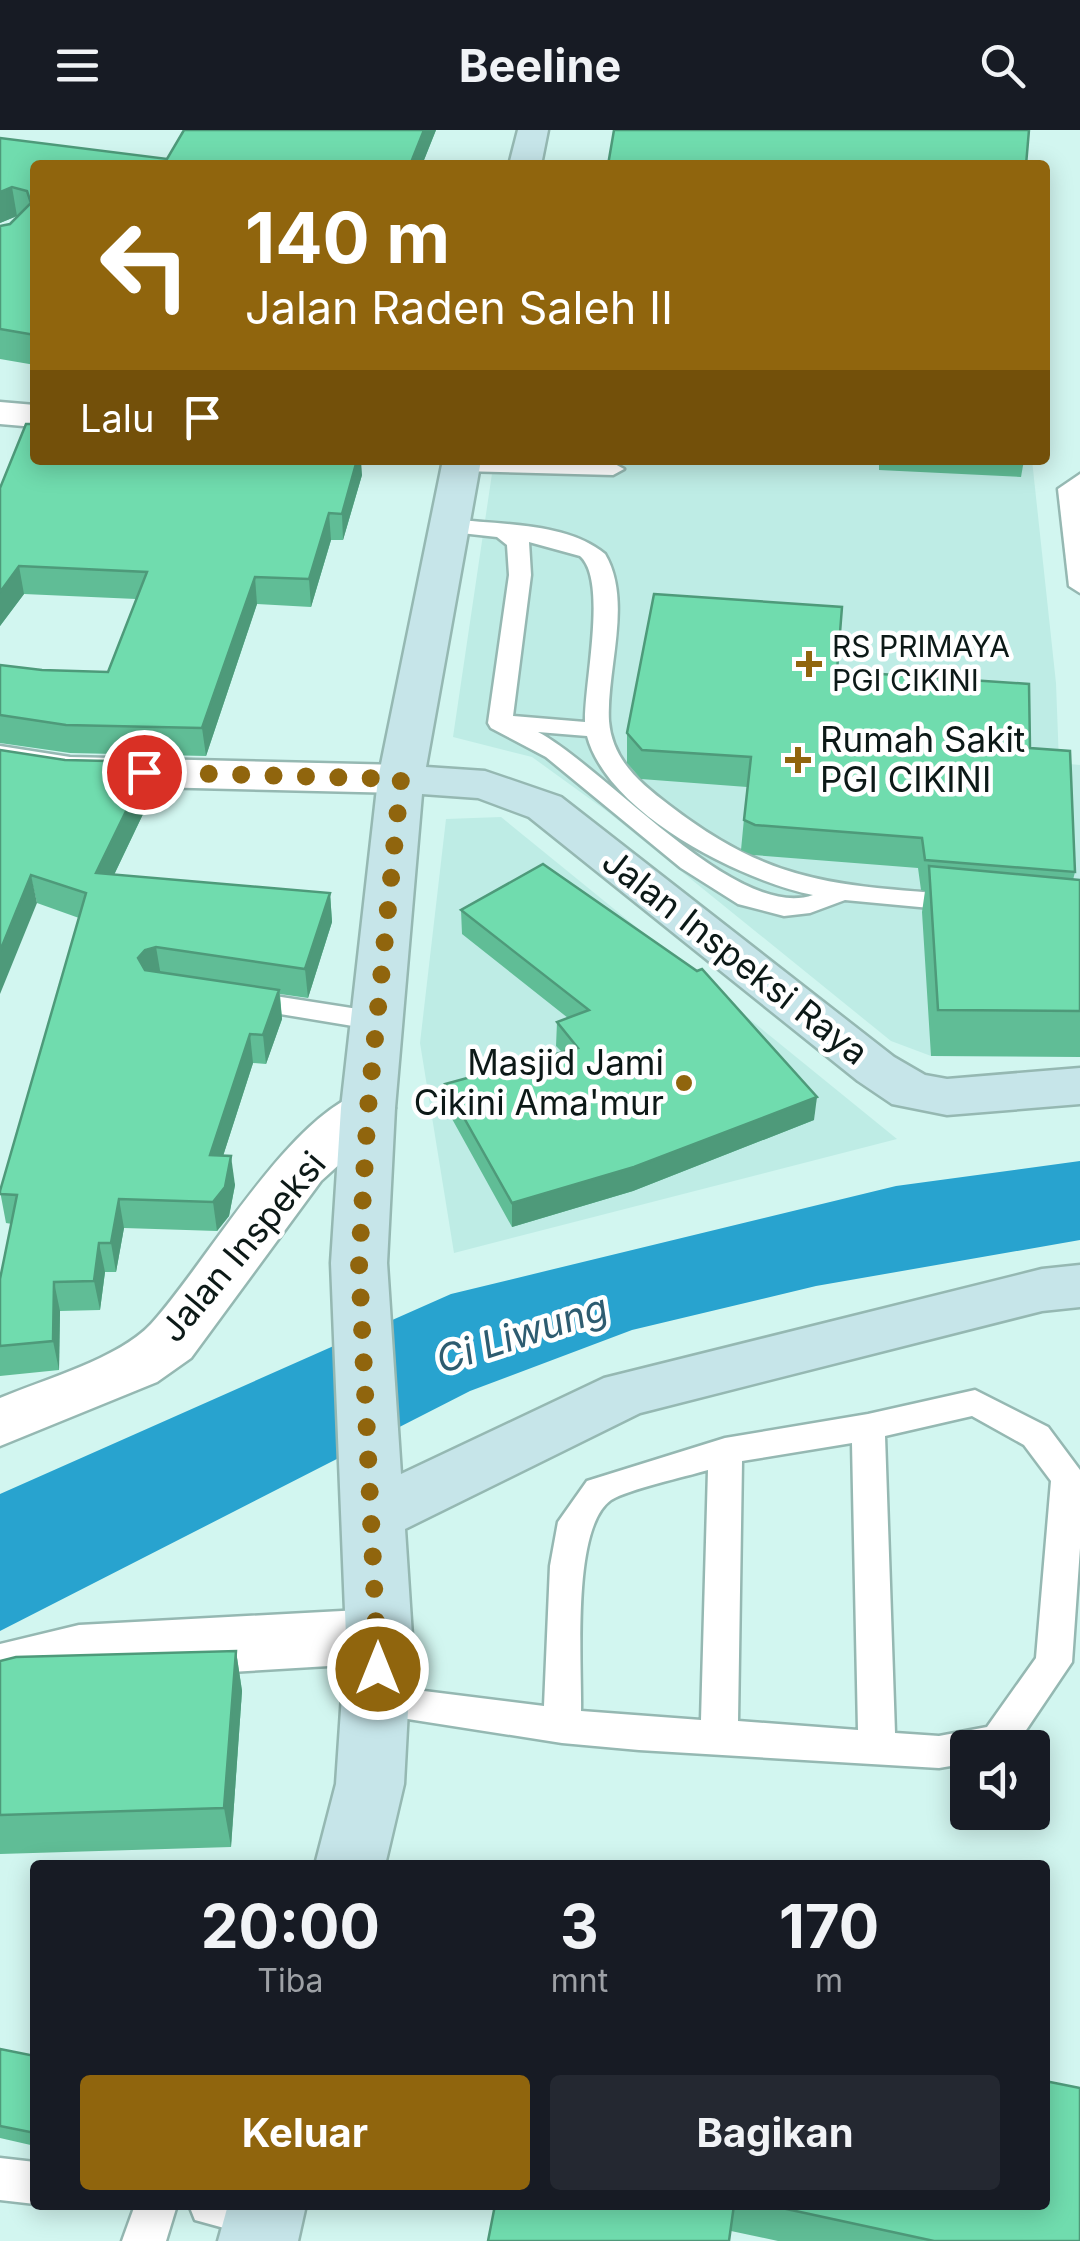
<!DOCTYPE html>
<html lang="id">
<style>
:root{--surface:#171b24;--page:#242831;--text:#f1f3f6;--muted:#9ea1a6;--accent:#90650d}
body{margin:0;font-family:Inter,sans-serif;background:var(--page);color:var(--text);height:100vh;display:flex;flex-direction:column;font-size:38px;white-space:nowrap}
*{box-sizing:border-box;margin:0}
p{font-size:32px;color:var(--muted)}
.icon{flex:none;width:55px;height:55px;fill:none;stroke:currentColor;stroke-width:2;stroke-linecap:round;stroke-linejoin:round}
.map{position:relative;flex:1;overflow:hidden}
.sheet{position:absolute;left:30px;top:1730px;width:1020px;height:350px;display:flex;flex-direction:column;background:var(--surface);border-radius:10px;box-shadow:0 5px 25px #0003}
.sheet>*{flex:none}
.banner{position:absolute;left:30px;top:30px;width:1020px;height:305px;border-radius:10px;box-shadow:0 5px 25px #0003;background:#90650d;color:#fff;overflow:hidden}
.buttons{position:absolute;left:950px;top:1600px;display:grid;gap:20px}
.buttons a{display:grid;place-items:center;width:100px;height:100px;border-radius:10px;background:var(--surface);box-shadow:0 5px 25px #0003;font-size:50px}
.pin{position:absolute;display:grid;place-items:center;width:85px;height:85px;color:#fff;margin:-42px;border:5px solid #fff;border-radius:50%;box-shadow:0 2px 10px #0007}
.me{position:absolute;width:110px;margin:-55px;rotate:0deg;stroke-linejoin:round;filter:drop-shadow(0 0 8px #0008)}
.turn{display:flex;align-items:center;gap:35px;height:210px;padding:0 50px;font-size:45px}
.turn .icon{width:130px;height:130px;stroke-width:2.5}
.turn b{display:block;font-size:70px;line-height:85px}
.then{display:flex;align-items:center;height:95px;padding:0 50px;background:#0003;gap:20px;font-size:38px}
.eta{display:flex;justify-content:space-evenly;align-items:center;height:170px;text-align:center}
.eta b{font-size:60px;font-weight:700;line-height:70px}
.action{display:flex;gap:20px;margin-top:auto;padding:20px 50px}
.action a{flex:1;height:115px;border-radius:10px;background:var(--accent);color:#fff;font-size:40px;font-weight:700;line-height:115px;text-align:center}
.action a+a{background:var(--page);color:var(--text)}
header{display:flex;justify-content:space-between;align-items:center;height:130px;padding:0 50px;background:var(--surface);font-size:45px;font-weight:700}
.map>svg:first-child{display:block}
.built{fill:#beece5}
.water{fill:#28a3cf}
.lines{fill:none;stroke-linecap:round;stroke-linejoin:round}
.lane-casing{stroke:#95b8b2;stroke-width:5}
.street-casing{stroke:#95b8b2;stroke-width:5}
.secondary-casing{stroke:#95b8b2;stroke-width:5}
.lane{fill:#fff;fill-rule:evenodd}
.street{fill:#fff;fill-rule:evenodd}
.secondary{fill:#c6e5e9;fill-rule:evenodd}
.wall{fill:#60bd96}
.shaded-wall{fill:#4e9a7a}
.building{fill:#70dcae;stroke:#4e9a7a;stroke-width:2.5}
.route{stroke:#90650d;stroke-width:18;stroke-dasharray:0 32.4}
.poi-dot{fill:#90650d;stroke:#fff;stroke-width:4}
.labels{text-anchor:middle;stroke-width:9;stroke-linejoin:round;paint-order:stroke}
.far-poi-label{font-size:30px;fill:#0c1917;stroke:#fff;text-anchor:start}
.poi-label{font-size:35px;fill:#0c1917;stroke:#fff;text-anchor:start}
.street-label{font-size:35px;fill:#0c1917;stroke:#fff}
.water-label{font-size:38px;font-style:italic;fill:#2e5c70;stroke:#fff}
</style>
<header><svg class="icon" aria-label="menu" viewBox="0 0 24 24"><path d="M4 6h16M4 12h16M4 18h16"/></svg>Beeline<svg class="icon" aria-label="search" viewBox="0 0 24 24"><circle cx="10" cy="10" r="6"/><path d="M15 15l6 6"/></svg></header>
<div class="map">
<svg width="1080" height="2111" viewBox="0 0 1080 2111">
<rect width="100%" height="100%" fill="#d2f6f0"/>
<g class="built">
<path d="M494 330H1032L1056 553 1059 633 1080 635V927L931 926 891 911 608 682 532 627 453 607Z"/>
<path d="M501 687 897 1009 454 1123 420 913 446 689Z"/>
</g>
<path class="water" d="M1080 1031V1110L816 1156 632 1200 470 1261 0 1501V1364L451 1164 896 1056Z"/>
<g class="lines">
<defs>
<g id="lane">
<path d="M454 331 613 333 624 339 613 345 461 341 451 335Z"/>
<path d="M1080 344V463L1069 456 1058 359Z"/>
<path d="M451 389C499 395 567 392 605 424 633 471 606 540 609 591 612 630 640 653 669 675 773 755 836 755 962 765L971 767 975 773 971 779 962 781 845 770 810 783 784 786 738 774 681 738 546 627 491 598 488 593 509 445 507 415 497 407 443 401 440 396ZM529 412 580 426C608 450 584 554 585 592L513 586 531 445ZM538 602 587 606C608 684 740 750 813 765 737 792 607 639 538 602Z"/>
<path d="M242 861 377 882 387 884 391 891 387 898 377 900 232 876 228 870 232 864Z"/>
<path d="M975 1260 1048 1297 1080 1340V1418L1072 1532 1014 1618H968V1633L939 1638 639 1620 562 1613 363 1582 358 1571 363 1560 376 1555 544 1576 550 1436 558 1392 587 1351 725 1308 868 1284ZM972 1286 1024 1315 1051 1351 1036 1528 987 1597 939 1606 895 1603 885 1306ZM852 1313 858 1600 738 1591 742 1331ZM708 1340 701 1590 581 1581C582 1534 571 1398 611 1370 629 1359 685 1347 708 1340Z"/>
<path d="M0 2028 35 2032V2074L0 2070Z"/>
<path d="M135 2075H177L166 2111H122Z"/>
<path d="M189 2075H280L285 2088 279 2103 264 2109 195 2090Z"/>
</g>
<g id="street">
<path d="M0 272 35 275V297L0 294Z"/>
<path d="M0 616 70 627 401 635 417 639 424 649 417 659 401 663 70 655 0 644Z"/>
<path d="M368 960 387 965 395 978 387 991 321 1051 191 1228 157 1252 0 1316V1268C45 1249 118 1229 151 1194 207 1133 290 982 368 960Z"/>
<path d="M379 1479 402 1487 412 1506 402 1525 379 1533 79 1551 0 1570V1514L79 1495Z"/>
</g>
<g id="secondary">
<path d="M518 0H548L541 35H509Z"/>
<path d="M443 330H481L426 637 485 641 561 667 894 927 925 945 947 949 1080 938V974L947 985 892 974 858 951 529 687 478 668 422 664 395 978 387 1133 401 1344 604 1248 1042 1139 1080 1135V1177L1042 1181 640 1283 405 1399 412 1506 404 1654 385 1735H315L336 1654 346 1506 331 1133 341 978 378 649Z"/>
<path d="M228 2075H306L298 2111H218Z"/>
</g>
</defs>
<use href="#lane" class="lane-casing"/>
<use href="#street" class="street-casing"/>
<use href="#secondary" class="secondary-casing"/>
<use href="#lane" class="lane"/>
<use href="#street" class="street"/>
<use href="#secondary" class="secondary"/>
</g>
<g class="wall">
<path d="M184 0H436L422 35H35V235L0 229V96L10 94 17 86 0 93V8L167 29Z"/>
<path d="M35 330 362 345 343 410H331L311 477 257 474 206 626 70 623 0 613V535L42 540 108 542 136 469 24 464 0 496V358Z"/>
<path d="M879 330H1024L1021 347 879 340Z"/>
<path d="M837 541 1030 618 1075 742 1073 750H1080V927L931 926 922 782 925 761 921 760 918 738 753 725 741 720 747 657 641 649 627 633V603Z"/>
<path d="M0 620 154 661 114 745 330 763 332 792 308 868 280 864 282 889 266 934 253 933 223 1026 235 1055 229 1086 217 1101 124 1098 116 1142H105L100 1180 60 1181 59 1240 0 1246V1149L12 1094 6 1093 0 1061 79 788 37 773Z"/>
<path d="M461 780 814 990 633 1061 512 1097 446 978 445 954 562 922 556 916 557 892 568 888 462 804Z"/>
<path d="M236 1521 242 1561 231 1717 0 1724V1531Z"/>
<path d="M0 1919 35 1926V2016L0 2008Z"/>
<path d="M495 2075H1045L1080 2111H778L731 2101Z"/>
</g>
<g class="shaded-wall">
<path d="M424 0H436L422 35H410Z"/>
<path d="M12 57 17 86 0 93V62Z"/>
<path d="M357 330H361L362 345 343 410 342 384Z"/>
<path d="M329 383 331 410 311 477 309 449Z"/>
<path d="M19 436 24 464 0 496V462Z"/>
<path d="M255 447 257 474 206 626 202 598Z"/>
<path d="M150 632 154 661 101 772 96 743Z"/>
<path d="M31 745 37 773 0 864V821Z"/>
<path d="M330 763 332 792 308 868 305 839Z"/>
<path d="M156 817 161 846 149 849 138 828 145 820Z"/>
<path d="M279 860 282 889 266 934 263 905Z"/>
<path d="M250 904 253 933 214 1054 210 1025Z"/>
<path d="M817 967 814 990 633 1061 512 1097V1073Z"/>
<path d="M231 1026 235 1055 229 1086 217 1101 213 1072Z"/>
<path d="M119 1069 124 1098 116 1142 111 1113Z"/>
<path d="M99 1113 105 1142 100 1180 94 1151Z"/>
<path d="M54 1152 60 1181 59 1240 53 1211Z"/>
<path d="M236 1521 242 1561 231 1717 224 1678Z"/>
</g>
<g class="building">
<path d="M184 0H424L410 35H35V205L0 199V96L10 94 31 73 27 61 12 57 0 62V8L167 29Z"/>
<path d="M614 0H1029L1026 35H608Z"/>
<path d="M26 294H35V330H357L342 384 329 383 309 449 255 447 202 598 66 595 0 585V535L42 540 108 542 147 442 19 436 0 462V358Z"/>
<path d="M654 464 842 477 837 541 1029 554 1030 618 1070 621 1075 742 925 730 922 708 755 695 744 690 751 627 642 620 627 603Z"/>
<path d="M0 620 65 630 150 632 96 743 330 763 305 839 156 817 145 820 138 828 145 840 279 860 263 905 250 904 210 1025 231 1026 225 1057 213 1072 119 1069 111 1113H99L94 1151 54 1152 53 1211 0 1216V1149L17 1065 0 1064V1061L86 763 31 745 0 821Z"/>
<path d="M543 734 697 841 702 839 817 967 634 1037 512 1073 445 954 578 918 557 892 589 880 461 780Z"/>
<path d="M929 736 1080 750V881L938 880Z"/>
<path d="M236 1521 224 1678 0 1685V1531L16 1527Z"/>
<path d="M0 1919 35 1926V2003L0 1996Z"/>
<path d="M1045 1951 1080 1958V2111H934L768 2075H1045Z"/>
<path d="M495 2075H734L729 2111H488Z"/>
</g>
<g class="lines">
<path class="route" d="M144 642 401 649 368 978 359 1133 378 1539"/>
</g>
<g class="poi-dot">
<path d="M804 519h10v10h10v10h-10v10h-10v-10h-10v-10h10z"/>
<path d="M793 615h10v10h10v10h-10v10h-10v-10h-10v-10h10z"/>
<circle cx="684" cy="953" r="10"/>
</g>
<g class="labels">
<g class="far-poi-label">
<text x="832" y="527">RS PRIMAYA<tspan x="832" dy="34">PGI CIKINI</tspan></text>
</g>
<g class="poi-label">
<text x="820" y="622">Rumah Sakit<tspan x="820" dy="40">PGI CIKINI</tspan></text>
<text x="664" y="945" text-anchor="end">Masjid Jami<tspan x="664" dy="40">Cikini Ama'mur</tspan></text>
</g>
<g class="street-label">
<text transform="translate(735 827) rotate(38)" y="12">Jalan Inspeksi Raya</text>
<text transform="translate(243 1117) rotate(-50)" y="12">Jalan Inspeksi</text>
</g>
<g class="water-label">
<text transform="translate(522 1204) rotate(-18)" y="13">Ci Liwung</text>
</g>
</g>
</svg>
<div class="buttons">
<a><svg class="icon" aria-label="sound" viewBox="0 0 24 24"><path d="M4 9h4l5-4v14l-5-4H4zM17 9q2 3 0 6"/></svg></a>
</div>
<div class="pin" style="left:144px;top:642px;background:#d93025"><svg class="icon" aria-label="arrive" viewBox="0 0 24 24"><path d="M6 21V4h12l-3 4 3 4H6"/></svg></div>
<svg class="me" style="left:378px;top:1539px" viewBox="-20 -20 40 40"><circle r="17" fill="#90650d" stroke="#fff" stroke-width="3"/><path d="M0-11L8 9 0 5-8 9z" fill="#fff"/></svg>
<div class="banner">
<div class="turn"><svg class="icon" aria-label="left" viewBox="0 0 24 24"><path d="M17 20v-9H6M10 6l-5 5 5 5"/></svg><div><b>140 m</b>Jalan Raden Saleh II</div></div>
<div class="then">Lalu<svg class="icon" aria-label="arrive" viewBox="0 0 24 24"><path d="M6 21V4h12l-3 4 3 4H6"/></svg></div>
</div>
<section class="sheet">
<div class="eta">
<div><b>20:00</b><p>Tiba</p></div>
<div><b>3</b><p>mnt</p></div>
<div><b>170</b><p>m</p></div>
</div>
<div class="action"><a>Keluar</a><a>Bagikan</a></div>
</section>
</div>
